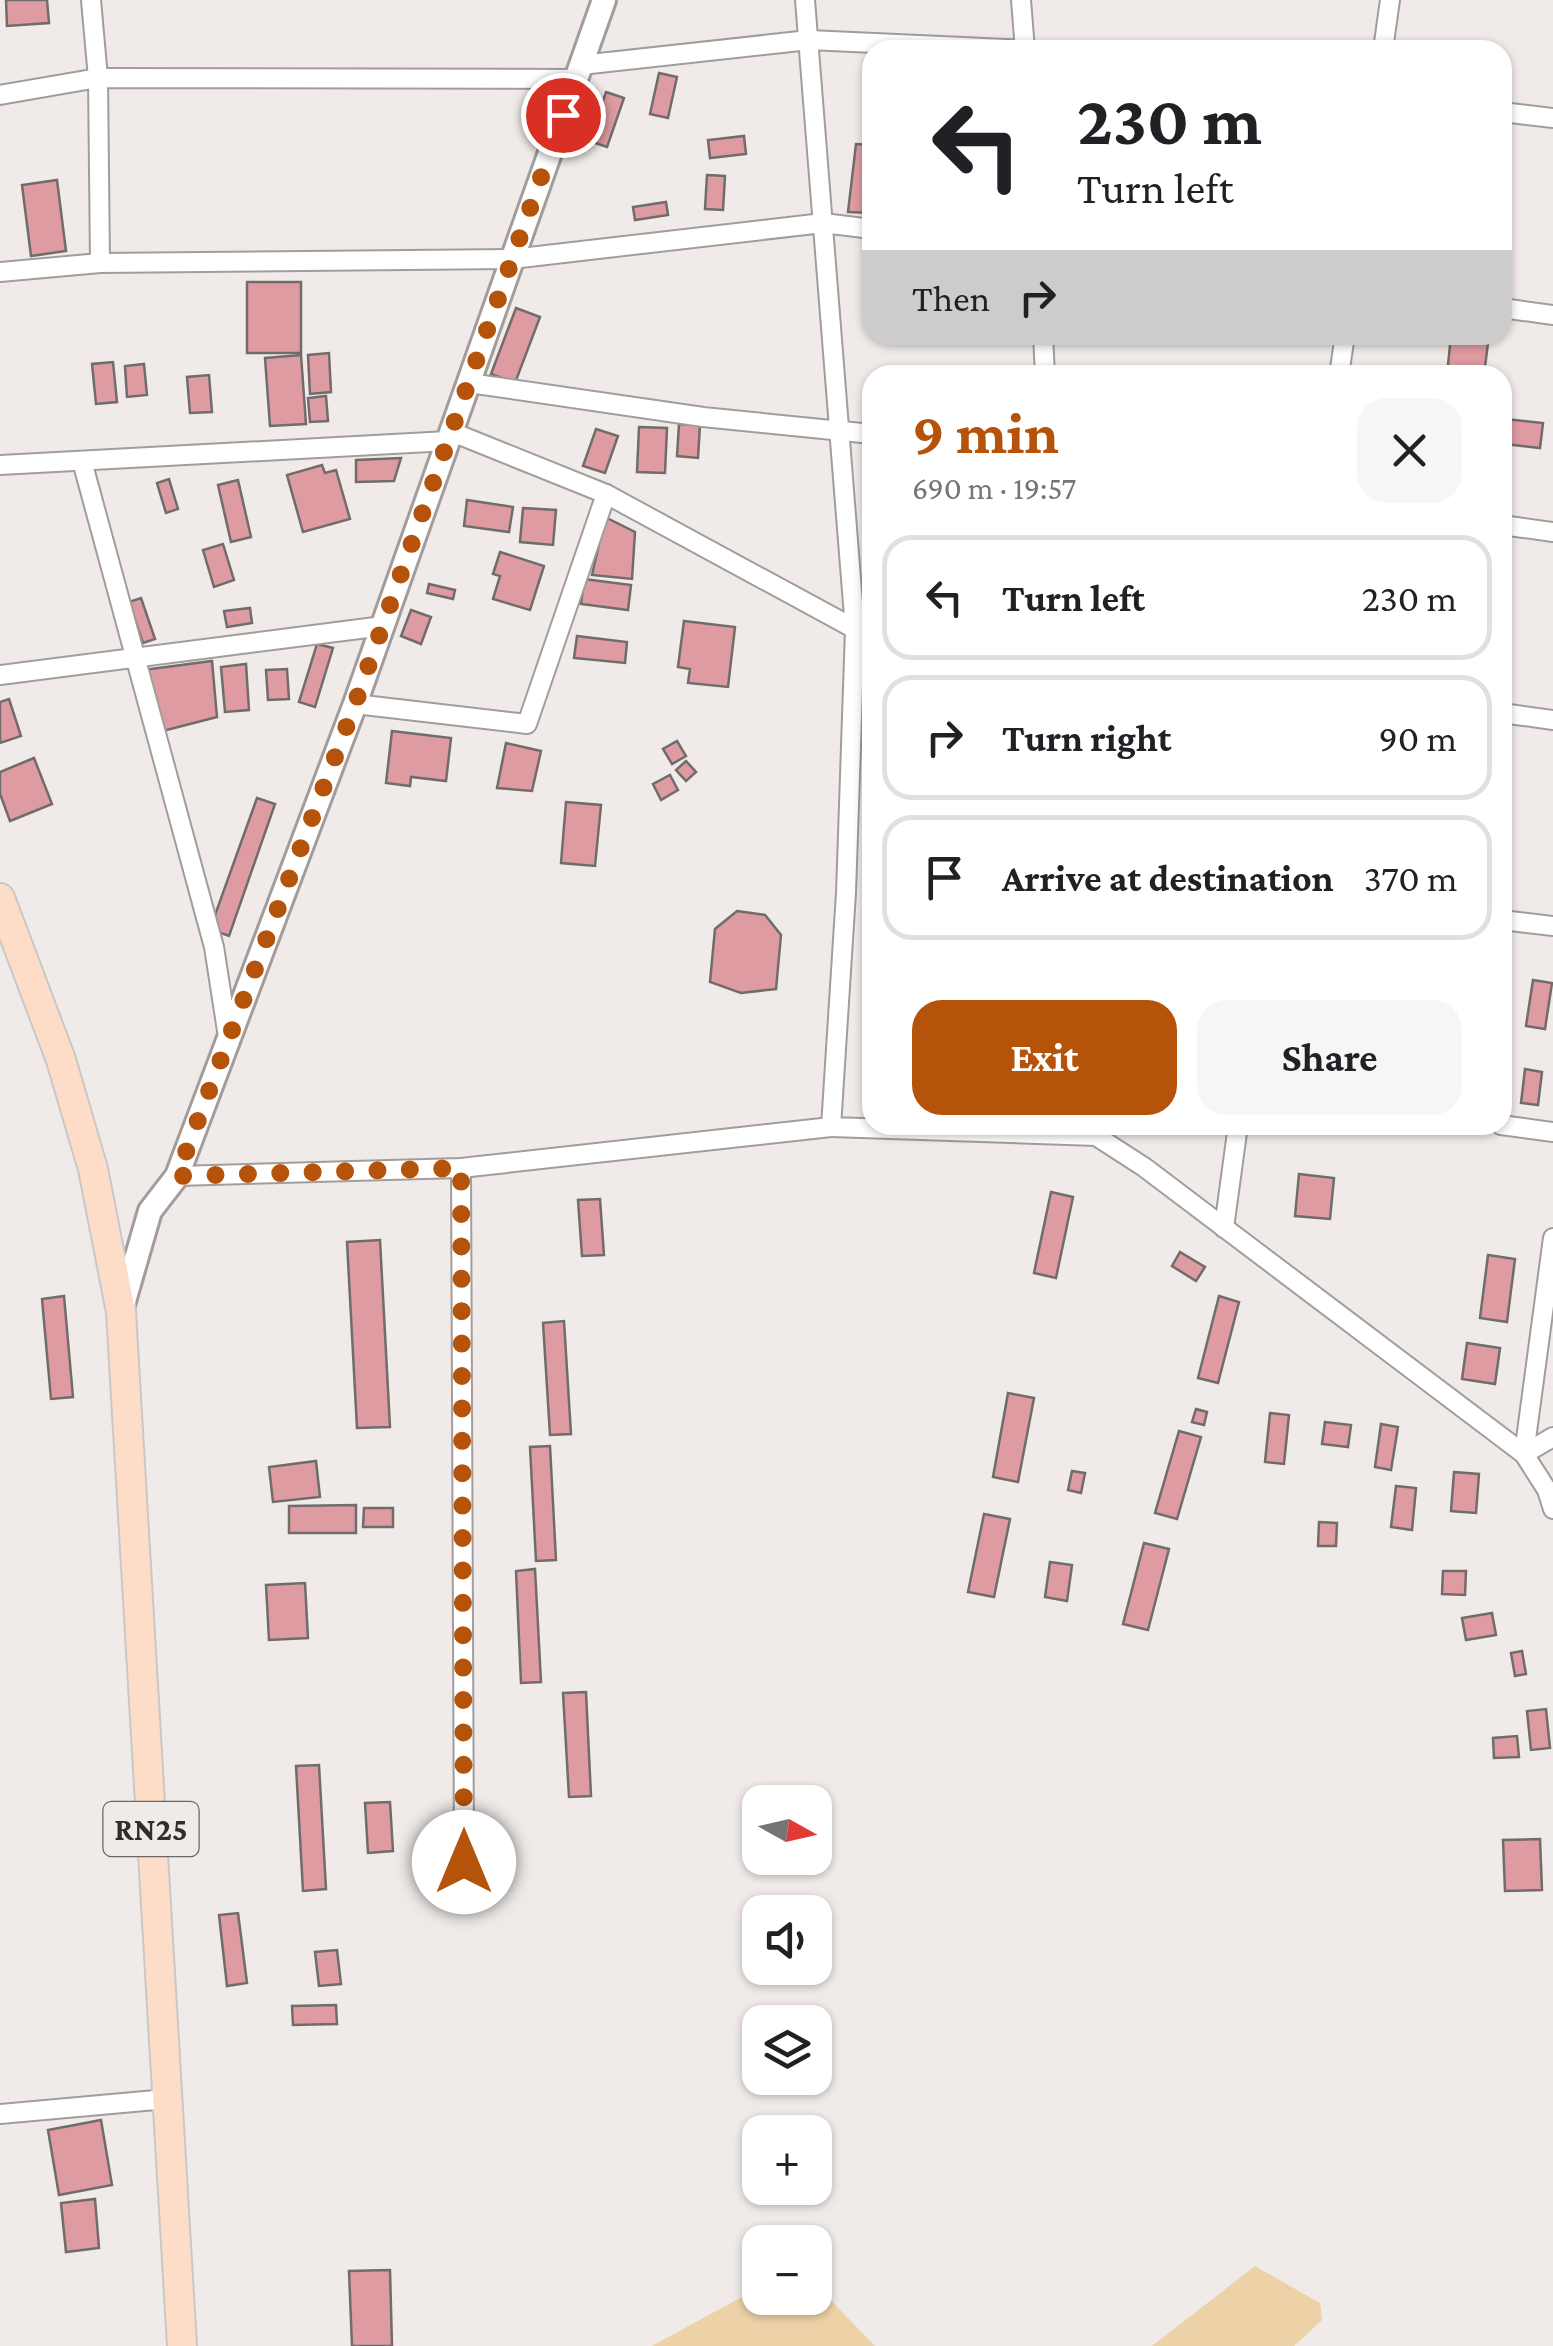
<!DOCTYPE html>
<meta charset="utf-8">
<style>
:root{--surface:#fff;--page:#f6f6f6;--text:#202124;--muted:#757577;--line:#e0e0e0;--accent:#b45309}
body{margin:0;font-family:"Crimson Pro",serif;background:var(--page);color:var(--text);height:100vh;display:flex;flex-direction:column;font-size:38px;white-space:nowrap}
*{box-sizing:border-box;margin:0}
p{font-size:32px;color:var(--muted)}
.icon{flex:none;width:55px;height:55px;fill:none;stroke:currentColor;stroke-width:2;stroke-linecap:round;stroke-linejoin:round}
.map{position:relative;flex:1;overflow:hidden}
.details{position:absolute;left:862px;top:365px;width:650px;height:770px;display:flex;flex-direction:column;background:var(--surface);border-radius:30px;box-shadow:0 2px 8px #0004}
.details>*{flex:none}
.top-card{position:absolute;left:862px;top:40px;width:650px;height:305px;border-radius:30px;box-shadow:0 2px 8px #0004;background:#fff;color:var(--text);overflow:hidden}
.needle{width:65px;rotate:98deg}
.buttons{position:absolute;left:742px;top:1785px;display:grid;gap:20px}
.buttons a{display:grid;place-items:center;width:90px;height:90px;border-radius:20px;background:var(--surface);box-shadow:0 2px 8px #0004;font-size:50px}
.pin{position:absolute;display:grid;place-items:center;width:85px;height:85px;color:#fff;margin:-42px;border:5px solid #fff;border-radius:50%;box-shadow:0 2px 10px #0007}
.me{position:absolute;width:110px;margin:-55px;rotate:0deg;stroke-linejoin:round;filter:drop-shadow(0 0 8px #0008)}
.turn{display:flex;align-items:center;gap:35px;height:210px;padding:0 50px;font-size:45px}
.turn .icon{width:130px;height:130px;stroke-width:2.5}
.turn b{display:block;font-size:70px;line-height:85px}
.then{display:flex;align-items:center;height:95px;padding:0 50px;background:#0003;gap:20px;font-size:38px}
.round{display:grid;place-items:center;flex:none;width:105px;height:105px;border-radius:30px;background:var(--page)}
.summary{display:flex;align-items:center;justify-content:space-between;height:170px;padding:0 50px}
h1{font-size:60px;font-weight:700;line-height:75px;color:var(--accent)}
.cta{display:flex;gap:20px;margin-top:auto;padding:20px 50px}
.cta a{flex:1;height:115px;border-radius:30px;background:var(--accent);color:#fff;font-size:40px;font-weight:700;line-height:115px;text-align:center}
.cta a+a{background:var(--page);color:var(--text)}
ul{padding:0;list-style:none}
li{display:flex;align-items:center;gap:30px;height:125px;margin:0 20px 15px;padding:0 30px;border:5px solid var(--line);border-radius:30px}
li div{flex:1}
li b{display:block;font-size:38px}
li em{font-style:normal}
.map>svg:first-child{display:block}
.green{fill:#edd1a7}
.building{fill:#de9ba1;stroke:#716c6c;stroke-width:2.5}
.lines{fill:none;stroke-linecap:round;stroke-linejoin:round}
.street-casing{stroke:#a29d9c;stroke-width:22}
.secondary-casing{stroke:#a29d9c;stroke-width:28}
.primary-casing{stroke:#c9c8c8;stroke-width:32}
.street{stroke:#fff;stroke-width:18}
.secondary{stroke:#fff;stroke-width:22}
.primary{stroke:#fdddc8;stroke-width:28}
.route{stroke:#b45309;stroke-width:18;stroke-dasharray:0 32.4}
.labels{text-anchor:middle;stroke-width:9;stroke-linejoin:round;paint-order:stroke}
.shield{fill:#f0ebe9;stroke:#696665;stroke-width:2.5}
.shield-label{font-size:32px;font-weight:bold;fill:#2f2d2d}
</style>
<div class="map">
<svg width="1553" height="2346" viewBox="0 0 1553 2346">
<rect width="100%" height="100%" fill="#f0ebe9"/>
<g class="green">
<path d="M1255 2266 1320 2303 1322 2320 1294 2346H1152Z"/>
<path d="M815 2284 875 2346H652L760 2287V2298H815Z"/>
</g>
<g class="building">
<path d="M6 0H47L49 23 7 26Z"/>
<path d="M659 73 677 77 668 118 650 114Z"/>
<path d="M606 92 624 98 607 147 589 141Z"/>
<path d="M744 136 746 154 710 158 708 140Z"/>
<path d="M856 144 872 145V213L848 212Z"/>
<path d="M707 175 725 176 723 210 705 209Z"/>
<path d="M57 180 66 251 31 256 22 185Z"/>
<path d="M666 202 668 215 635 220 633 207Z"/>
<rect x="247" y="282" width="54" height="71"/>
<path d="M516 308 540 317 515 383 491 374Z"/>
<path d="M1451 335H1489L1484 375H1447Z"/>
<path d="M329 353 331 392 310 394 308 355Z"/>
<path d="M301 355 306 424 270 426 265 358Z"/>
<path d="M113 362 117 402 96 404 92 364Z"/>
<path d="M144 364 147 395 127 397 125 366Z"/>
<path d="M209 375 212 412 190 413 187 377Z"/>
<path d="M326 396 328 421 310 422 308 398Z"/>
<path d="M1506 419 1543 423 1540 448 1504 444Z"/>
<path d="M679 424 700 425 698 458 677 456Z"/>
<path d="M639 427 667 428 665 473 637 472Z"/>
<path d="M596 429 618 436 605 473 583 466Z"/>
<path d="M401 458 394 481 356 482V460Z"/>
<path d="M322 465 325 473 336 470 350 519 303 532 287 475Z"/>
<path d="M169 479 178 509 166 513 157 483Z"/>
<path d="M238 480 251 537 231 542 218 485Z"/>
<path d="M467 500 513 507 509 532 464 526Z"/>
<path d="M523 508 556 510 553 545 520 542Z"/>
<path d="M605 517 635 532 632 579 592 575Z"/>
<path d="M223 544 234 580 214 587 203 550Z"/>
<path d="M500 552 544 566 530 610 493 599 500 576 493 574Z"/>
<path d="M584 579 631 585 628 610 581 604Z"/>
<path d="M429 584 455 590 453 599 427 593Z"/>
<path d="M141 598 155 639 143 643 129 602Z"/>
<path d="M250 608 252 623 227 627 224 611Z"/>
<path d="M411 610 431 617 421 644 401 636Z"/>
<path d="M684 621 735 627 728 687 688 683 690 669 678 667Z"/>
<path d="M577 636 627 642 625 663 574 658Z"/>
<path d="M317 644 333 648 315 707 299 702Z"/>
<path d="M212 661 217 717 159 732 143 670Z"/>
<path d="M246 664 249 710 225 712 221 667Z"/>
<path d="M287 669 289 699 268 700 266 670Z"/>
<path d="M9 699 21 736 0 743V702Z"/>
<path d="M392 731 451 738 446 781 411 777 410 786 386 783Z"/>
<path d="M677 741 686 756 672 764 663 749Z"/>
<path d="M506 743 541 751 532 791 497 788Z"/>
<path d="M34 758 52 804 10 821 0 794V772Z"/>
<path d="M686 761 696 772 686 781 676 770Z"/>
<path d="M670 775 678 790 661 800 653 784Z"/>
<path d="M257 798 275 804 229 936 210 929Z"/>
<path d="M566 802 601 805 595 866 561 863Z"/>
<path d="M737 911 765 915 781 935 776 989 741 993 710 982 715 929Z"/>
<path d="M1533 980 1552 983 1545 1029 1526 1026Z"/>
<path d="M1525 1069 1542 1072 1538 1105 1521 1103Z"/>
<path d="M1299 1174 1334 1178 1330 1219 1295 1216Z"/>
<path d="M1051 1192 1073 1197 1056 1278 1034 1273Z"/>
<path d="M600 1199 604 1255 582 1256 578 1200Z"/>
<path d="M380 1240 390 1427 357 1428 347 1242Z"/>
<path d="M1180 1252 1205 1267 1196 1281 1172 1266Z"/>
<path d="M1488 1255 1515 1259 1507 1322 1480 1318Z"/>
<path d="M64 1296 73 1397 51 1399 42 1299Z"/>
<path d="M1219 1296 1239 1302 1218 1383 1198 1378Z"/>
<path d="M564 1321 571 1434 550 1435 543 1323Z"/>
<path d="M1467 1343 1500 1348 1495 1384 1462 1379Z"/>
<path d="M1008 1393 1034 1398 1018 1482 993 1477Z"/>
<path d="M1196 1409 1207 1412 1204 1425 1192 1422Z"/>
<path d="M1270 1413 1289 1415 1284 1464 1265 1462Z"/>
<path d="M1325 1422 1351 1425 1348 1447 1322 1444Z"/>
<path d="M1381 1424 1398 1427 1391 1470 1375 1467Z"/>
<path d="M1179 1431 1201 1437 1177 1519 1155 1513Z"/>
<path d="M550 1446 556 1560 536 1561 530 1447Z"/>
<path d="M316 1461 320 1497 273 1502 269 1467Z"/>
<path d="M1072 1471 1085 1473 1081 1493 1068 1490Z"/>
<path d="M1454 1472 1479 1474 1476 1513 1451 1511Z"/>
<path d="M1396 1486 1416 1488 1412 1530 1391 1527Z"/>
<path d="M356 1505V1533H289V1506Z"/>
<path d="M364 1508H393V1527H363Z"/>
<path d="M984 1514 1010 1519 994 1597 968 1592Z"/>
<path d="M1319 1522 1337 1523 1336 1546H1318Z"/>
<path d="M1144 1543 1169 1549 1148 1630 1123 1624Z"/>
<path d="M1050 1562 1072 1565 1067 1601 1045 1597Z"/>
<path d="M535 1569 541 1682 521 1683 516 1571Z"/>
<path d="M1443 1571H1466L1465 1595 1442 1594Z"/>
<path d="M305 1583 308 1638 269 1640 266 1585Z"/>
<path d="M1492 1613 1496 1635 1466 1640 1462 1618Z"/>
<path d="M1522 1651 1526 1674 1515 1676 1511 1653Z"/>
<path d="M586 1692 591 1796 569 1797 563 1693Z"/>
<path d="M1546 1709 1550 1748 1531 1750 1527 1711Z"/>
<path d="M1517 1736 1519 1757 1494 1758 1493 1738Z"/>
<path d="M319 1765 326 1889 303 1891 296 1766Z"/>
<path d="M390 1802 393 1851 368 1853 365 1803Z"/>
<path d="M1540 1839 1542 1890 1505 1891 1503 1840Z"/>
<path d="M238 1913 247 1983 227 1986 219 1915Z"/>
<path d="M337 1950 341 1984 319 1986 315 1952Z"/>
<path d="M336 2005 337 2024 293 2025 292 2006Z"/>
<path d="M101 2120 112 2185 59 2195 48 2130Z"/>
<path d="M95 2199 99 2248 66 2252 61 2203Z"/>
<path d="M390 2270 392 2346H352L349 2271Z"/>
</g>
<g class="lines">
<defs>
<g id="street">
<path d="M91 0 98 78 100 263"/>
<path d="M805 0 855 629 846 893 831 1127 1096 1136 1144 1167 1524 1454 1547 1490 1553 1509"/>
<path d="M1021 0 1025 50"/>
<path d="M1383 50 1390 0"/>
<path d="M581 65 809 40 1026 50"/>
<path d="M0 95 98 78 576 79"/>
<path d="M1502 112 1553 118"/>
<path d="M0 272 100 263 512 259 823 223 872 229"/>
<path d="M1502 308 1553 315"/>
<path d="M1043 335 1045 375"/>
<path d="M1339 375 1345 335"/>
<path d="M469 383 703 417 872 434"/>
<path d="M452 432 606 494 855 629 872 631"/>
<path d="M82 461 214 947 228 1037"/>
<path d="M0 465 448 441"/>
<path d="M1502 525 1553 532"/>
<path d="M0 675 383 626"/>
<path d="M355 704 527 724 606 494"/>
<path d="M1502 713 1553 720"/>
<path d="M1502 920 1553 926"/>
<path d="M1501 1125 1553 1132"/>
<path d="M461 1168 464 1862"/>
<path d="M177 1176 461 1168 831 1127"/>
<path d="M1224 1228 1238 1125"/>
<path d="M1524 1454 1553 1238"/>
<path d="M1524 1454 1553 1437"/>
<path d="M0 2114 167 2099"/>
</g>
<path id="secondary" d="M122 1308 150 1211 177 1176 355 704 604 0"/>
<path id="primary" d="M0 898 61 1060 93 1169 121 1312 182 2346"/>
</defs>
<use href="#street" class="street-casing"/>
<use href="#secondary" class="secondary-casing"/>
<use href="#primary" class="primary-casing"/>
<use href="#street" class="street"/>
<use href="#secondary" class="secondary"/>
<use href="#primary" class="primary"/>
</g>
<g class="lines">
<path class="route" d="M464 1862 461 1168 177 1176 355 704 563 115"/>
</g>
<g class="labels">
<rect class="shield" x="103.5" y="1802" width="95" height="54" rx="8"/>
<g class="shield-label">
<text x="151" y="1840">RN25</text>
</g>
</g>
</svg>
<div class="buttons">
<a><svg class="needle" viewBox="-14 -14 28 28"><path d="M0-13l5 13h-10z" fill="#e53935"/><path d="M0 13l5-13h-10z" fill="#757577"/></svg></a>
<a><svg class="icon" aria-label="sound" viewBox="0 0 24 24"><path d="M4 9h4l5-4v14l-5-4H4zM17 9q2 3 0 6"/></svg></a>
<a><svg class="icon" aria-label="layers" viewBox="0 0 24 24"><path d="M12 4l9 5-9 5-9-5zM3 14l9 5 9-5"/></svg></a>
<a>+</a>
<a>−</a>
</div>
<div class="pin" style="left:563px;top:115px;background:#d93025"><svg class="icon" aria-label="arrive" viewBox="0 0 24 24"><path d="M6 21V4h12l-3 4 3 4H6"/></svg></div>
<svg class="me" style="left:464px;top:1862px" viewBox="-20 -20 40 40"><circle r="19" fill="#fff"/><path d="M0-13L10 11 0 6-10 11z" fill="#b45309"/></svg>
<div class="top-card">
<div class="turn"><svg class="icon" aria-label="left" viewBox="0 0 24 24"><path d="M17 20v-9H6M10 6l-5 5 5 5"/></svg><div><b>230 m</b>Turn left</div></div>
<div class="then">Then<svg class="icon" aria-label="right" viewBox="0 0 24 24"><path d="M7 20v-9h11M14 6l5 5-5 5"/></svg></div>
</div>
<section class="details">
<div class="summary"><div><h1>9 min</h1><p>690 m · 19:57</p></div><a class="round"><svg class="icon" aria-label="close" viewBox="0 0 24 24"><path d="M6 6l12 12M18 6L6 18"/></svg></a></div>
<ul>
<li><svg class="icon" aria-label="left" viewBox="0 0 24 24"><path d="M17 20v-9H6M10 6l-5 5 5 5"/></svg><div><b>Turn left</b></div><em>230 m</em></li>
<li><svg class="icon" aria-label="right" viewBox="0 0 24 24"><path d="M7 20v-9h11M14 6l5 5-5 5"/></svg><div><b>Turn right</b></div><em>90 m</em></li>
<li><svg class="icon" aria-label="arrive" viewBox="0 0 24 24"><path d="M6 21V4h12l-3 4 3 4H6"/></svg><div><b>Arrive at destination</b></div><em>370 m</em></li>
</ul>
<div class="cta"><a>Exit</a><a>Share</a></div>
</section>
</div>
